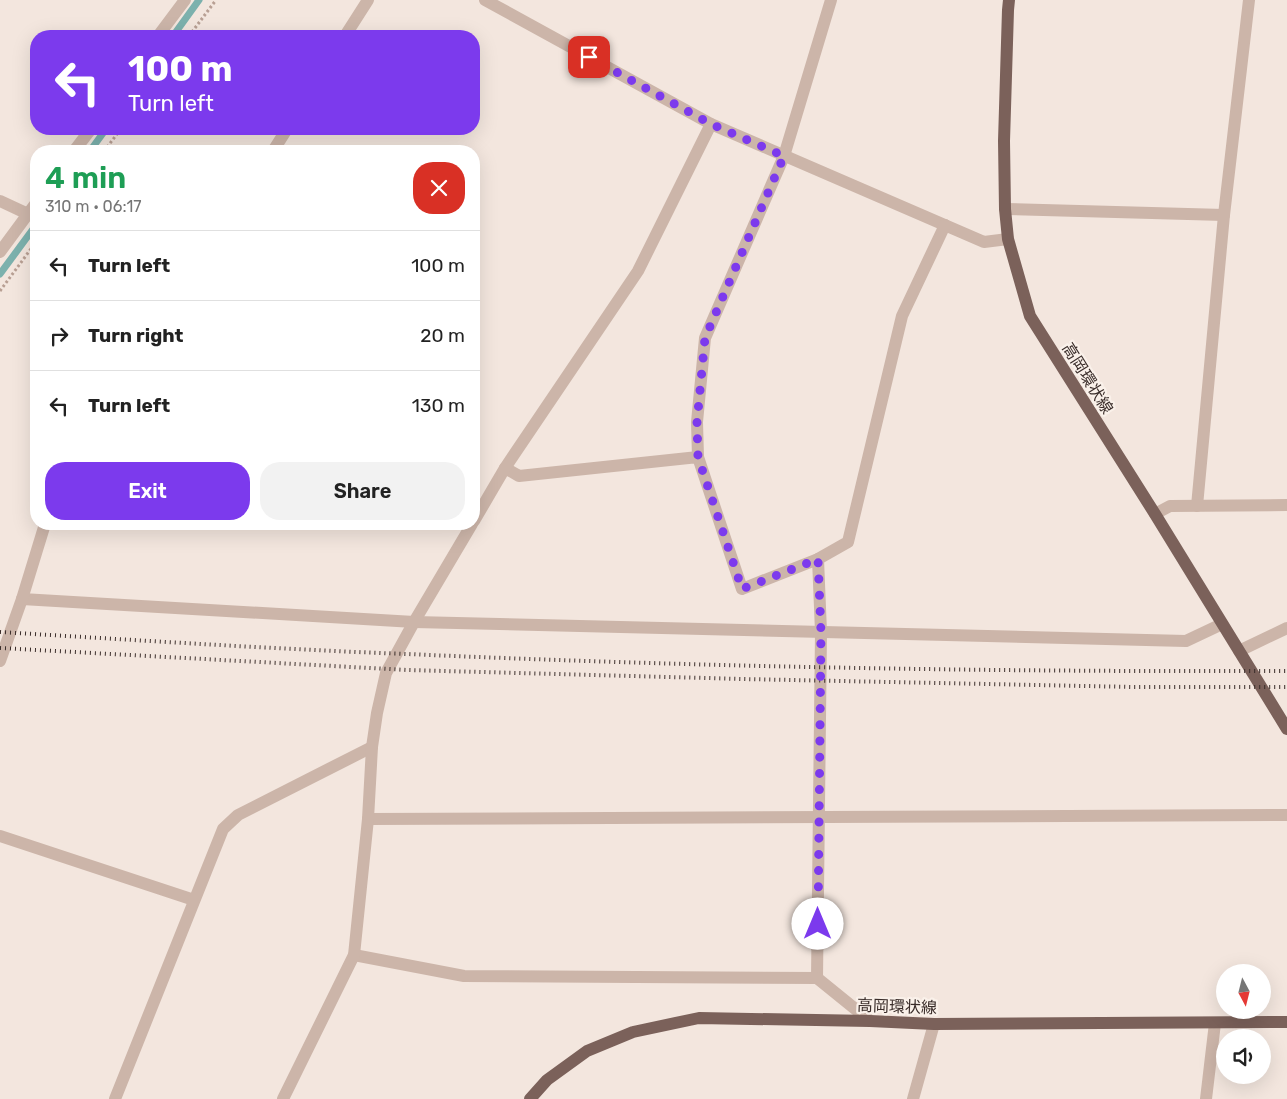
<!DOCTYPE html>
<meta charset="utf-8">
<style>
:root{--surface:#fff;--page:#f2f2f2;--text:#222;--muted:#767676;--line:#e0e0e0;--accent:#7c3aed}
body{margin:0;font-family:Rubik,"Noto Sans JP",sans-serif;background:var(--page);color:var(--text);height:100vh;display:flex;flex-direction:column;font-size:19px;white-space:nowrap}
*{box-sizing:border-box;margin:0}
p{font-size:16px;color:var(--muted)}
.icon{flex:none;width:28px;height:28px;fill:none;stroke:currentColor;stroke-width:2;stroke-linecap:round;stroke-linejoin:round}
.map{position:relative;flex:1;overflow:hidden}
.side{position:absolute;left:30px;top:145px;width:450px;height:385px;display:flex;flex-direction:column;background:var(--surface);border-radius:20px;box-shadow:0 5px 20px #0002}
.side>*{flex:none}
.top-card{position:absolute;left:30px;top:30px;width:450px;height:105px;border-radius:20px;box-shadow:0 5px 20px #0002;background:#7c3aed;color:#fff;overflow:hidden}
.needle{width:32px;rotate:173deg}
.controls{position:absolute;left:1216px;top:964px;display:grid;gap:10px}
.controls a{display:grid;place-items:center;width:55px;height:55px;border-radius:50%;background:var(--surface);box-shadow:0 5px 20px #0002;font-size:25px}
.pin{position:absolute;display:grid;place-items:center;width:42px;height:42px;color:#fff;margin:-21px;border-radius:10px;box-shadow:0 2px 8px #0006}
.me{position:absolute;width:55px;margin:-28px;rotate:0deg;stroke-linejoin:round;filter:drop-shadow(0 0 4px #0008)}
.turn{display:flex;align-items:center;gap:18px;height:105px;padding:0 15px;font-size:22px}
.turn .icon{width:65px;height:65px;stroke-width:2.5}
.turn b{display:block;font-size:35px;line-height:42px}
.round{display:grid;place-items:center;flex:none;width:52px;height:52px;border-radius:20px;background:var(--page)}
.overview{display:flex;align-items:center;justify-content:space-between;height:85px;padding:0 15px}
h1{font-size:30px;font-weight:600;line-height:38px;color:#1e9e55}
.cta{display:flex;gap:10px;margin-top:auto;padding:10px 15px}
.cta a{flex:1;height:58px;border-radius:20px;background:var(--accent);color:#fff;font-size:20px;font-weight:600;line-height:58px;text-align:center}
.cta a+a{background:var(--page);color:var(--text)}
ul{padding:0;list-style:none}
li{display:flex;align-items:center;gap:15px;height:70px;padding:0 15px;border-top:1px solid var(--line)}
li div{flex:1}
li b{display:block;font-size:19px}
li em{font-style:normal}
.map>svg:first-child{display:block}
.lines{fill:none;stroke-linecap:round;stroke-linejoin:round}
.stream{stroke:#7cb1ad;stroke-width:7}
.path{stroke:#b89f93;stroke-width:3;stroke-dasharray:2.5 2.5;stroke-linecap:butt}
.minor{stroke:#ccb5a9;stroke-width:12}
.major{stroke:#7b615a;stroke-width:12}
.rail{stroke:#392c29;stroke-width:4;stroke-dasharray:1 4;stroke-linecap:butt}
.route{stroke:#7c3aed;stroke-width:9;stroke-dasharray:0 16.2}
.labels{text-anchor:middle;stroke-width:4.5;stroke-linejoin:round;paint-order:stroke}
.street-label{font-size:16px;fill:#392c29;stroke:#faf1ea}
</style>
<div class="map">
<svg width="1287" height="1099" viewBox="0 0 1287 1099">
<rect width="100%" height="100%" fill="#f3e6de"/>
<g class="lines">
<g class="stream">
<path d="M173 36 199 0"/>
<path d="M90 151 106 129"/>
<path d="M0 274 36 225"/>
</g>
<g class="path">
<path d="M189 36 216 0"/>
<path d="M104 151 121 129"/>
<path d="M0 291 36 242"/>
</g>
<g class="minor">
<path d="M485 0 711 124 984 242 1008 239"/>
<path d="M158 36 185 0"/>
<path d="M345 36 368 0"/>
<path d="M74 151 91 129"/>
<path d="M273 151 287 129"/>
<path d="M0 201 28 214"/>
<path d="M1005 209 1224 215"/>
<path d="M0 252 36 203"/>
<path d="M698 457 697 422 705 338 784 156 831 0"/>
<path d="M505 468 519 476 698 457 742 589 818 559 821 632 817 978"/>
<path d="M1197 506 1224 215 1249 0"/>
<path d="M1155 514 1170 506 1287 505"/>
<path d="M474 521 505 468 638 271 711 124"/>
<path d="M818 559 848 542 902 316 945 225"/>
<path d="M22 599 414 622 1186 641 1222 624"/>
<path d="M1239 651 1287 628"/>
<path d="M0 661 22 599 45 524"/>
<path d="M368 819 1287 815"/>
<path d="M0 836 194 900"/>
<path d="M354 955 464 976 817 978 870 1021"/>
<path d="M115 1099 223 829 238 815 372 747"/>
<path d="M283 1099 354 955 368 819 372 747 377 713 386 673 414 622 472 524"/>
<path d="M913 1099 934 1024"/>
<path d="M1206 1099 1215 1023"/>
</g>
<g class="major">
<path d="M1009 0 1008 10 1004 141 1005 209 1008 239 1030 316 1155 514 1287 729"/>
<path d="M530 1099 547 1080 587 1051 633 1032 699 1018 870 1021 934 1024 1287 1022"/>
</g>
<g class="rail">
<path d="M0 632C136 640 271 649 407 654 700 667 994 672 1287 671"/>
<path d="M0 648 407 670 743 679 1134 687H1287"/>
</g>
</g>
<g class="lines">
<path class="route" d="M589 57 711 124 784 156 705 338 697 422 698 457 742 589 818 559 821 632 818 924"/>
</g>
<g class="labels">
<g class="street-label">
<text transform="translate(1088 378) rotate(58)" y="6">高岡環状線</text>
<text transform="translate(897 1006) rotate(2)" y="6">高岡環状線</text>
</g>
</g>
</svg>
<div class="controls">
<a><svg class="needle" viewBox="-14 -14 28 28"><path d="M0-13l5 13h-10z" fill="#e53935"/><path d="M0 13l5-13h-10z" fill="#767676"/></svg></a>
<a><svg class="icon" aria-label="sound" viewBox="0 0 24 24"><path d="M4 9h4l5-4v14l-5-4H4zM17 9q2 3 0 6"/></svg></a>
</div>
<div class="pin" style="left:589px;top:57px;background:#d93025"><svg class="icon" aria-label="arrive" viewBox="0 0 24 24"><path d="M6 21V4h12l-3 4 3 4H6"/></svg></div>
<svg class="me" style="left:818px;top:924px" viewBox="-20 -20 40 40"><circle r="19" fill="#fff"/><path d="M0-13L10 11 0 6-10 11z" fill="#7c3aed"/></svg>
<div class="top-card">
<div class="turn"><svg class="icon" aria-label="left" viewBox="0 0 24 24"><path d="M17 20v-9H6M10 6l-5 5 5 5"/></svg><div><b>100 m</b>Turn left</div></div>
</div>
<section class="side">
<div class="overview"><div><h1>4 min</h1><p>310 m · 06:17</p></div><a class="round" style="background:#d93025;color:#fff"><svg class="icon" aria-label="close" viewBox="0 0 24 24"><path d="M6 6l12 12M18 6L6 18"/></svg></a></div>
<ul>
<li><svg class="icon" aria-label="left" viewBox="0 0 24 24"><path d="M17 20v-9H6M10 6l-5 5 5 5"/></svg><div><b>Turn left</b></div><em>100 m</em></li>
<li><svg class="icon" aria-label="right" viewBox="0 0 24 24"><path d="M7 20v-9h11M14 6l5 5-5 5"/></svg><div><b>Turn right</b></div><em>20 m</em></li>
<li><svg class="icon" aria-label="left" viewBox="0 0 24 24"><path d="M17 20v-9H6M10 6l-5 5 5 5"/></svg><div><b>Turn left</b></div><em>130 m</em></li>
</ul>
<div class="cta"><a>Exit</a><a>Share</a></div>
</section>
</div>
